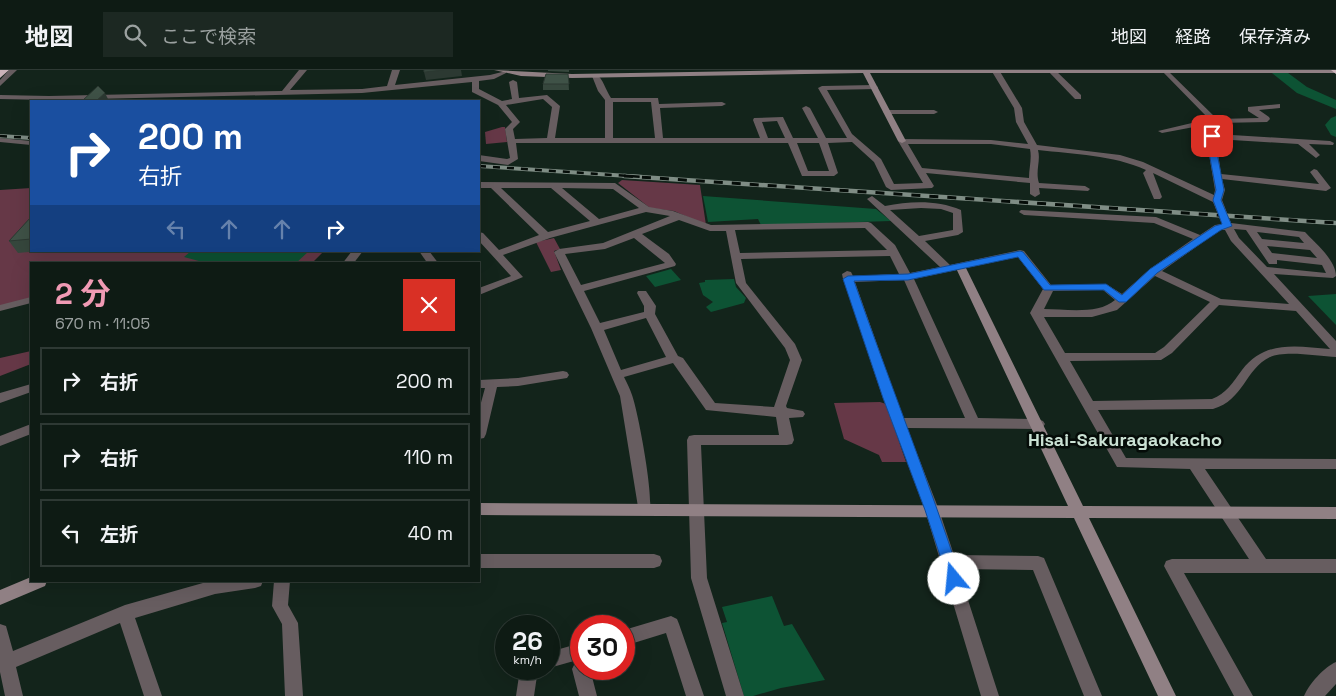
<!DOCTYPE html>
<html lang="ja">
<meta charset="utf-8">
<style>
:root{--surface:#0e1b14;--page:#1c2822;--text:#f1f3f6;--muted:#9ba1a0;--line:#2e3934;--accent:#f09ab4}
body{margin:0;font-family:"Space Grotesk","Noto Sans JP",sans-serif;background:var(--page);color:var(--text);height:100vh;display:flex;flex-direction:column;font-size:19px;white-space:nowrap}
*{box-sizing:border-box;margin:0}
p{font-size:16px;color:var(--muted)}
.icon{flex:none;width:28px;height:28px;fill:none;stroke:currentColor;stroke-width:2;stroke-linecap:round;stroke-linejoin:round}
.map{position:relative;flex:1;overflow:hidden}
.panel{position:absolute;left:30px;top:192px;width:450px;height:320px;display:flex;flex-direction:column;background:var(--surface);border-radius:0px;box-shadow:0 5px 20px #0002,0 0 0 1px var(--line)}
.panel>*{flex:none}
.banner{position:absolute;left:30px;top:30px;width:450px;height:152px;border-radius:0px;box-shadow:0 5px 20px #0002,0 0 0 1px var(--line);background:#1a4fa0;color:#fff;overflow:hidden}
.speed{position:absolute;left:495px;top:545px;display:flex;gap:10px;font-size:25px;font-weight:700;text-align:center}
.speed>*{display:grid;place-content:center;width:65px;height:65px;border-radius:50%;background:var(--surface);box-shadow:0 5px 20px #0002,0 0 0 1px var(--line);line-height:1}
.speed small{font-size:12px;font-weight:400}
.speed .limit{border:8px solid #d22;background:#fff;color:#111}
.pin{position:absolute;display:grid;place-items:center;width:42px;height:42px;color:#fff;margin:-21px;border-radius:10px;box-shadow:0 2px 8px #0006}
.me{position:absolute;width:55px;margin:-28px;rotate:343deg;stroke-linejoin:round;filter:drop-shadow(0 0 4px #0008)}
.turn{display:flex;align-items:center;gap:18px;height:105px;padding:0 25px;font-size:22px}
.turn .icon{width:65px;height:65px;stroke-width:2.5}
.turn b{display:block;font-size:35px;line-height:42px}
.lanes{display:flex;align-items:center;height:48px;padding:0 25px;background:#0003;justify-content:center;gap:25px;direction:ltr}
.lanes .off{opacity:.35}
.round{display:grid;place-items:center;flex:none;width:52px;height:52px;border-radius:0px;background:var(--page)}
.headline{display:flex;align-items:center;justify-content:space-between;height:85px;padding:0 25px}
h1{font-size:30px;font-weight:700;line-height:38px;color:var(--accent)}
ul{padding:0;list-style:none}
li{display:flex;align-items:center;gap:15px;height:68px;margin:0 10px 8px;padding:0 15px;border:2px solid var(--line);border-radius:0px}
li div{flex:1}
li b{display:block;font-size:19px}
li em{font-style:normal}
header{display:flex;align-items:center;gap:30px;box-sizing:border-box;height:70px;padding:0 25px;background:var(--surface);border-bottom:1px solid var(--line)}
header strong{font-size:24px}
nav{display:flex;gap:28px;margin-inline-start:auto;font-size:18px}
.search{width:350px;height:45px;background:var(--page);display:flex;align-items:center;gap:12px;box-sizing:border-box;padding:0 18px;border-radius:0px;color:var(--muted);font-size:19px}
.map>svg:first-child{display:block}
.green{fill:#663847}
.water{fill:#0d5334}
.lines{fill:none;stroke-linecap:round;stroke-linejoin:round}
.river{fill:#0d5334;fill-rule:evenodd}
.street{fill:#675d60;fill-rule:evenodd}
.secondary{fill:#908084;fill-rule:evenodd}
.highway{fill:#ccb3ba;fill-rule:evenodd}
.rail-far1-casing{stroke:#7f8d85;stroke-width:4}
.rail-casing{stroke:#7f8d85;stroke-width:4.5}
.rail-far1{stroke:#050c08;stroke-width:2.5;stroke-dasharray:7;stroke-linecap:butt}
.rail{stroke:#050c08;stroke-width:3;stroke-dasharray:9;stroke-linecap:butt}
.wall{fill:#36473d}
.shaded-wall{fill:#2c3932}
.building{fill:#3f5247;stroke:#2c3932}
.route{fill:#1a73e8;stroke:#114b97}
.labels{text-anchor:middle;stroke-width:5;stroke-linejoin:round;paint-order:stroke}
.quarter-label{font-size:18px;font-weight:bold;fill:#cbe2d4;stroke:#050c08}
</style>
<header>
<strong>地図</strong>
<div class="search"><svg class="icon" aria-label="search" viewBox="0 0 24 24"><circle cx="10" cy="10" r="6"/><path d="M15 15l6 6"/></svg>ここで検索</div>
<nav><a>地図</a><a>経路</a><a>保存済み</a></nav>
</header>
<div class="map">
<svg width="1336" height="626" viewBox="0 0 1336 626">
<rect width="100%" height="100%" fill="#13241b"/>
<g class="green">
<path d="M502 57H505L507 72 486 74 485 62Z"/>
<path d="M622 110 700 115 706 155 674 141 650 138 618 113Z"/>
<path d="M31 118V181H324L311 194H31V228L0 236V120Z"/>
<path d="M554 168 560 179 554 181 561 200 551 202 536 172Z"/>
<path d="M31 281V294L0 306V288Z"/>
<path d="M880 332 886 334 906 392H882L879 385 844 369 834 333Z"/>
</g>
<g class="water">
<path d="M703 126 876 139 891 151 761 155 758 149 708 152Z"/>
<path d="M191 181H309L295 194H210L184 187Z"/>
<path d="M671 199 681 210 655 217 646 206Z"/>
<path d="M734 209 736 217 746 228 744 233 711 242 706 237 713 232 703 225 699 213 705 212V210Z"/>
<path d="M1336 224V255L1308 226Z"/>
<path d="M772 526 784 556 792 554 825 610 781 618 753 626H744L722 553 727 552 722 537Z"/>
</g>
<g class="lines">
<g class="river">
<path d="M1268 0H1284L1307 17 1336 30V39L1297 23Z"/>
<path d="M1336 46V67L1331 65 1325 55 1331 48Z"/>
</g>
<g class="street">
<path d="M9 0H17L0 16V10Z"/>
<path d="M299 0H307L290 20 362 19 387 16 392 0H400L395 15 490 5 506 1V3L494 9 479 11V19L502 31 512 29 509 12 513 10 517 12 519 28 547 25 560 36 555 68H605V30L598 21 592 6 596 4C603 8 606 21 611 28H658L659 34 722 32 726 34 722 36 660 38 663 68H760L753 50 754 48 783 47 793 68H818L802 38 806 36 810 38 826 68H847L818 18 822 16 874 15 878 17 877 19 827 20 852 64 881 89 894 114 923 113 898 71 899 69 991 70 1028 74 1016 52 1014 38 991 0H999L1022 38 1024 52 1037 75 1120 85 1143 92 1214 125 1215 120 1207 72 1210 54 1162 63 1158 61 1209 49 1161 0H1167L1217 49 1259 48 1248 41V37L1280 34V38L1259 40 1269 47 1270 49 1267 52 1218 53 1216 64 1330 71 1334 73 1333 75 1309 74 1320 85 1316 88 1298 74 1216 69 1221 104 1319 114 1310 102 1314 99 1317 100 1331 118 1326 121 1222 109 1225 120 1222 130 1231 153 1305 162C1315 173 1336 190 1336 206L1333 208 1274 204 1336 271V287C1319 286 1284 280 1270 287 1245 299 1244 330 1213 339L1098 340 1126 388 1336 389V399H1205L1266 489H1336V503H1184L1253 626H1234L1164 496 1166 491 1172 489H1249L1190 399 1117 397 1030 243 1043 219 1018 187 914 209 978 348 1038 349 1043 351 1045 354 1043 357 1038 359 907 358 939 440 954 485 1038 486 1044 488 1102 626H1084L1033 500 958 499 999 626H981L925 440 883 328 843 209 842 204 847 201 851 202 853 206 899 204 890 186 741 189 746 213 795 274 802 290 786 336 787 338 803 341 805 344 803 347 789 348 794 370 792 374 787 375H701L707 508 744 626H726L691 508 687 370 689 366 694 365H779L776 347 706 340 673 293 624 307C627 313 630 319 632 325 638 341 655 431 649 443L644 445 639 443 620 326 591 258 554 182 559 179 603 173 670 146 646 142 550 168 503 185 523 207 479 225V218L511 206 479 171V162L483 163 499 180 539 165 491 118H479V112L615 113 649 137 673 141 711 155 868 152 871 153 895 175 910 203 940 197 867 129 872 126 885 136C911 131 937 130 961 140L963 162 958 165 925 171 950 195 1020 180 1024 181 1051 215 1106 214 1122 224 1150 199 1193 169 1154 153 1024 145 1019 142 1021 140 1156 147 1200 165 1215 155 1222 154 1213 132 1153 103 1162 127 1160 129H1154L1143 103 1146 100C1113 85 1074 84 1038 80 1041 91 1035 101 1039 113L1085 116 1090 119 1088 121 1039 118 1040 124 1035 127 1030 124V113L926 103 934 116 932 118 891 120 886 117 874 92 852 72 828 73 838 103 834 106H802L788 73H516L518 89 508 95 479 91V85L507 89 510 88 505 59 512 52 498 35 472 22V12L362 23 49 30 0 29V25L49 26 282 21ZM543 29 552 37 547 68 515 69 513 59 520 52 506 35ZM613 32H651L655 68H613ZM777 51 785 68H768L762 52ZM797 73H819L829 101H808ZM908 74H991L1030 79C1032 89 1029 98 1029 108L922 98ZM501 118H551L590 151 548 162ZM562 118 613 119 639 138 599 149ZM921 138 941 139 953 143V160L919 166 890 140ZM679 150 710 161H726L736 213 785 278 790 290 774 337 715 333 683 288 678 286 655 244 656 236 646 221H638L637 223 644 236V242L600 253 584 221 675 196 676 194 669 184 642 164ZM865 158 887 180 740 183 735 160ZM1234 159 1246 160 1269 194H1277V190L1322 195 1326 203 1267 197 1239 168ZM1220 160H1225L1231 171 1289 234 1221 229 1162 201ZM1257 162 1299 167 1304 173 1262 169ZM634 168 665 193 581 215 565 184 605 179ZM1267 176 1310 180 1317 188 1272 183ZM1155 206 1210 232 1164 277 1155 283H1065L1044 247H1092L1117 240ZM904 210 965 348H903L855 212ZM1103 220 1115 230C1098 245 1065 239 1044 239L1053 221ZM1219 235 1296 241 1330 279C1296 276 1265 270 1242 300 1233 312 1226 324 1212 329L1093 331 1070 291 1161 290 1172 283ZM646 248 666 287 621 300 604 260Z"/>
<path d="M1047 0H1055L1081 25V29H1075Z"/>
<path d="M884 40H934L938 42 934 44H887L883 42Z"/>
<path d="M0 68 31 71V75L0 72Z"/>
<path d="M352 181H363L353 194H342Z"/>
<path d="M419 181H429L439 194H428Z"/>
<path d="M31 227V233L0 241V235Z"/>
<path d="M563 301 567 302 569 305 567 308 518 316 497 317 486 364 484 368 479 369V340L485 318H479V310L518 308Z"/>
<path d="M31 314V322L0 333V323Z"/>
<path d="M31 354V364L0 376V366Z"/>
<path d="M479 484H654L660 486 662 491 660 496 654 498H479Z"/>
<path d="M210 511H263L261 516 255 518 215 524 135 548 162 626H144L120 553 16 597 23 626H5L0 602V554L6 556 13 581 125 535Z"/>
<path d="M274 511H290L288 535 298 553 303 626H285L282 554 272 536Z"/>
<path d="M671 546 677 549 679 554 704 626H686L666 563 624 576V560Z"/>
<path d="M581 573V589L549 598V582Z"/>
<path d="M581 590V599H590L597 626H579L572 599 575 593Z"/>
<path d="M1336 592V614L1325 626H1304C1309 614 1324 597 1336 592Z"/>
<path d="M520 599H538L534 626H516Z"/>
</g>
<g class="secondary">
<path d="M494 0 572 4 800 0H1336V3H870L906 71 902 73 898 71 863 3 572 8 521 6Z"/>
<path d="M960 193 965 196 1083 436 1336 437V449L1089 448 1176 626H1158L1074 448 479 445V433L1068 436 955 196Z"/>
<path d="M31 507V511H47L45 516 0 535V520Z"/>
</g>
<g class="highway">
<path d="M0 0H9L0 8Z"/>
<path d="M1331 0H1336V4Z"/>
</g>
<defs>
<g id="rail-far1">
<path d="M0 66 31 68"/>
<path d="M479 96 643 107"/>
</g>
<path id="rail" d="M624 106 1336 153"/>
</defs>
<use href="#rail-far1" class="rail-far1-casing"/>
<use href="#rail" class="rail-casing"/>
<use href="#rail-far1" class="rail-far1"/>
<use href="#rail" class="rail"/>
</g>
<g class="wall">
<path d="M548 0H569V2L548 1Z"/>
<path d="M568 4 569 20H543V14Z"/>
<path d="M31 147V181H39L18 183 9 171Z"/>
</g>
<g class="shaded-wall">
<path d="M444 0H461L462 6 426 10 424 2Z"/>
<path d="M105 23 109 31H96Z"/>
</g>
<g class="building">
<path d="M424 0H444L424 2Z"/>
<path d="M546 4H568L569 14H543Z"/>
<path d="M98 16 105 23 96 31H82Z"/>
<path d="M31 147V169L9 171Z"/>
</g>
<path class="route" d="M1209 65 1216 66 1215 72 1224 120 1221 130 1232 156 1221 160 1157 203 1126 232H1119L1104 220H1044L1018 187 908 210 854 211C889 311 928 409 961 509L959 513 954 515 949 513 925 440 883 328 843 209 848 206 908 204 1020 181 1023 182 1050 215 1106 214 1122 225 1150 199 1215 156 1222 154 1213 130 1216 120 1207 72Z"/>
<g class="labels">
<g class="quarter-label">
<text x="1125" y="376">Hisai-Sakuragaokacho</text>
</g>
</g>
</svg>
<div class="speed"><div>26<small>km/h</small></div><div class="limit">30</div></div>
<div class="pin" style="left:1212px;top:66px;background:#d93025"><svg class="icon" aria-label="arrive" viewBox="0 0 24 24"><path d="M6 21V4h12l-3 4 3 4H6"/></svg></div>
<svg class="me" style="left:954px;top:509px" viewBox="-20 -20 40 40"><circle r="19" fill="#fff"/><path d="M0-13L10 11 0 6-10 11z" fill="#1a73e8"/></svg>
<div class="banner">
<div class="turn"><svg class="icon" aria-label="right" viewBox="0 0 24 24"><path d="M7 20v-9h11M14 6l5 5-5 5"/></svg><div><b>200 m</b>右折</div></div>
<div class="lanes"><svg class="icon off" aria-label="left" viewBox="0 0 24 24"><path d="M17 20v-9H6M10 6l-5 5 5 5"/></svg><svg class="icon off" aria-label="ahead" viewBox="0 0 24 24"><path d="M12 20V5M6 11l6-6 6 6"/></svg><svg class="icon off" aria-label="ahead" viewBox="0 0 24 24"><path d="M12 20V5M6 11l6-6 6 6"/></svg><svg class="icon" aria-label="right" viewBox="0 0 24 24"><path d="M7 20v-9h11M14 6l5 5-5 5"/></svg></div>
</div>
<section class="panel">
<div class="headline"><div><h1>2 分</h1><p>670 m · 11:05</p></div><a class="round" style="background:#d93025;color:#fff"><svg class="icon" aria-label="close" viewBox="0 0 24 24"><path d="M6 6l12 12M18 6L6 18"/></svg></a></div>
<ul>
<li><svg class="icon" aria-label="right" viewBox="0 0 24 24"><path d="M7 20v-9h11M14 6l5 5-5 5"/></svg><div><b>右折</b></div><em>200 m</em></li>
<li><svg class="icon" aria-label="right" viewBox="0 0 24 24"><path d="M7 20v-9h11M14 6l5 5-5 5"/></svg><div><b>右折</b></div><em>110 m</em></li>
<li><svg class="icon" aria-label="left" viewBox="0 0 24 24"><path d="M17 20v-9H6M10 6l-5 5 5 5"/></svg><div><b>左折</b></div><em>40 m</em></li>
</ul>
</section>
</div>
